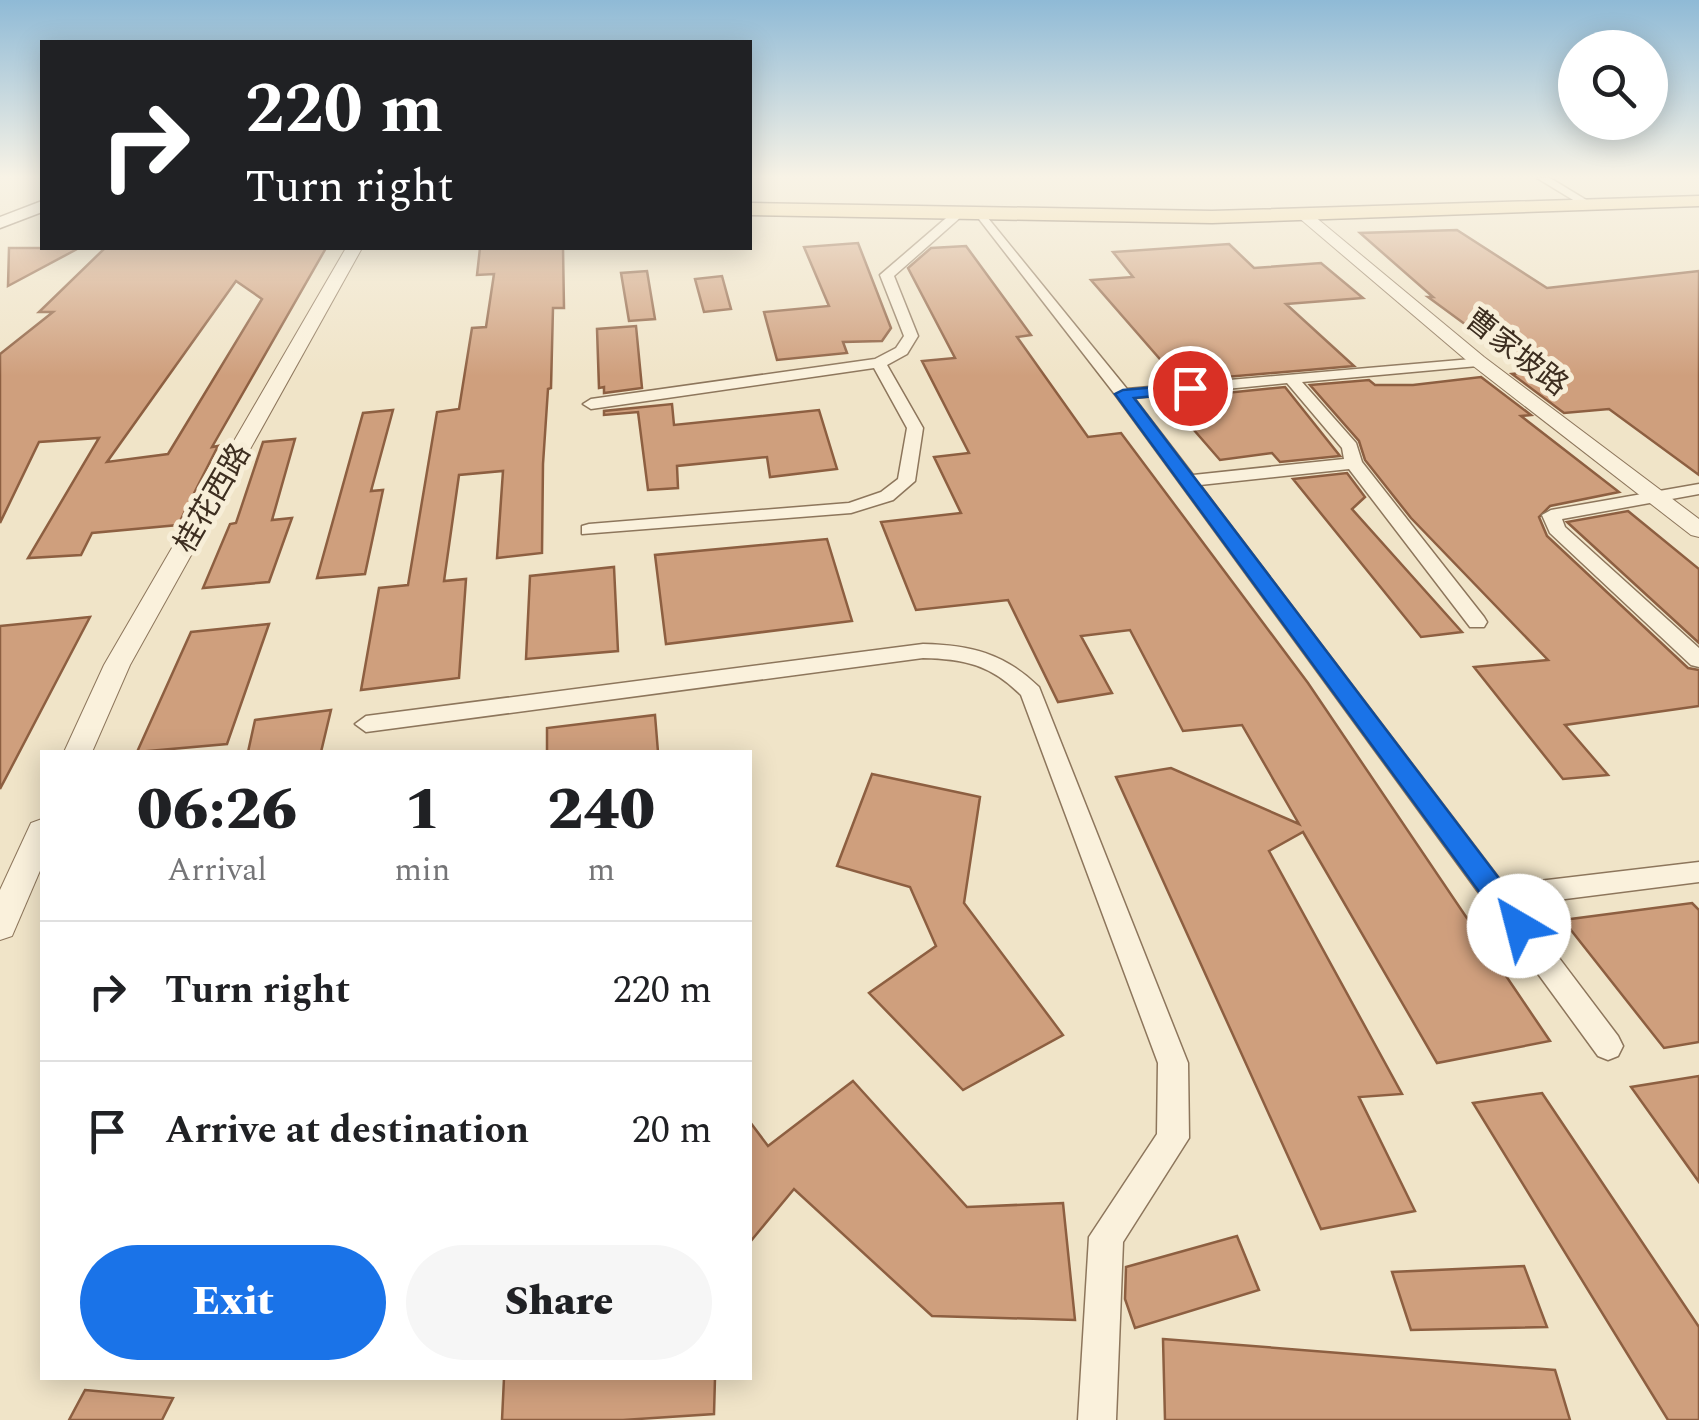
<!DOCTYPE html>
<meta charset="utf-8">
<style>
:root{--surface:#fff;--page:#f6f6f6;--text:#202124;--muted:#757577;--line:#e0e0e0;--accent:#1a73e8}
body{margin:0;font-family:Spectral,"Noto Sans SC",serif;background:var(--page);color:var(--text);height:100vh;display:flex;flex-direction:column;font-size:38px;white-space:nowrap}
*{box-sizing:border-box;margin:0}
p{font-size:32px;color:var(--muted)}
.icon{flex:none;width:55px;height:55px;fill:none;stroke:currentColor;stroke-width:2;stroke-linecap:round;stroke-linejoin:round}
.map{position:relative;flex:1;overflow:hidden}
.drawer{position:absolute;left:40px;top:750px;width:712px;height:630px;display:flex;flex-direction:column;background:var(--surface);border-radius:0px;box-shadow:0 5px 25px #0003}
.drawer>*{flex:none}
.hud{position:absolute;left:40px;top:40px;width:712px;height:210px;border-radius:0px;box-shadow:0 5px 25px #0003;background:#202124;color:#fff;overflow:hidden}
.buttons{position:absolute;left:1558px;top:30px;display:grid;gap:20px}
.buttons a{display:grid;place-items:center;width:110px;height:110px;border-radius:50%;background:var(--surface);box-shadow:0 5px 25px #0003;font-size:50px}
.pin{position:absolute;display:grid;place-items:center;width:85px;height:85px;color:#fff;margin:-42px;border:5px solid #fff;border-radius:50%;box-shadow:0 2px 10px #0007}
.me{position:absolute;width:110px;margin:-55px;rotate:323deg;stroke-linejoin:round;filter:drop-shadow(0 0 8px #0008)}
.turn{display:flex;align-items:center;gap:35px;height:210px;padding:0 40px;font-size:45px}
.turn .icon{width:130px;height:130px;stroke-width:2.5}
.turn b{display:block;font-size:70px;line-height:85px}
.eta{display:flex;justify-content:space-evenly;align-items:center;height:170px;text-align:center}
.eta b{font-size:60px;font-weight:800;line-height:70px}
.button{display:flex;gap:20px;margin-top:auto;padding:20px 40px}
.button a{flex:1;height:115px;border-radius:60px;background:var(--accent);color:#fff;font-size:40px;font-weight:800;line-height:115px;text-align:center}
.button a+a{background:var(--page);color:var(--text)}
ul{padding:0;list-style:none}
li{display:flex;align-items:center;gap:30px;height:140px;padding:0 40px;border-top:2px solid var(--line)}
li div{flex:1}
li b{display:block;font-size:38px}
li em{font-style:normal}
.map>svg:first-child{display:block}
.building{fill:#cf9f7d;stroke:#8d5f41;stroke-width:2.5;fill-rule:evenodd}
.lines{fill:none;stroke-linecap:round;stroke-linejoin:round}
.minor-casing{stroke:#8d765c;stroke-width:3}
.tertiary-casing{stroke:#8d765c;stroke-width:2}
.secondary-casing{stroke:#6f573f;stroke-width:3}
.primary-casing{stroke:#5b4430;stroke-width:3}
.minor{fill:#faf1dc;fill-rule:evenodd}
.tertiary{fill:#faf1dc;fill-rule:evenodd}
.secondary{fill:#faf1dc;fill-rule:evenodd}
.primary{fill:#f3d9a0;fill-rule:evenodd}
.route{fill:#1a73e8;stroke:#114b97;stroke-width:2.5}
.labels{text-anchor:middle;stroke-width:10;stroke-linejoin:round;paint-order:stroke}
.far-street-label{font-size:30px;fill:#3d2e20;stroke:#f7eed8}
</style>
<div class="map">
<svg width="1699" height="1420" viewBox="0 0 1699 1420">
<rect width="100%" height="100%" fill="#f0e4c8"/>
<g class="building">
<path d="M1457 230 1547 288 1699 271V475L1609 409 1564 413 1512 374 1530 372 1428 297H1433L1360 233Z"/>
<path d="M858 243 891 328 882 341 843 342 847 353 777 360 764 312 829 306 804 247Z"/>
<path d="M1229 244 1254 268 1321 263 1363 298 1286 304 1354 366 1179 381 1091 280 1133 277 1113 252Z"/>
<path d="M966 246 1031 335 1017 337 1088 437 1121 433 1308 683 1550 1041 1437 1063 1303 832 1269 851 1402 1094 1359 1097 1415 1211 1321 1229 1116 777 1171 768 1299 824 1242 725 1183 731 1130 630 1081 636 1112 693 1058 702 1008 600 916 610 881 522 961 513 934 457 969 453 922 361 955 358 908 268 931 248Z"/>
<path d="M9 248H79L8 286Z"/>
<path d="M105 248H326L212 447 218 446 178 525 92 533 81 555 28 558 99 438 39 442 0 523V354L53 312H39ZM236 281 262 299 168 454 107 462Z"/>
<path d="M480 248H563L564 308H553L551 388 548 389 543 464 542 553 497 558 503 471 459 475 444 581 466 579 459 678 361 690 379 588 408 585 437 412 459 409 472 328 486 327 494 274 477 275Z"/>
<path d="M647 271 655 319 629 321 621 273Z"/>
<path d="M722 276 731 309 704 312 695 279Z"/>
<path d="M636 326 642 388 604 393V387L599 388 597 329Z"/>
<path d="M1481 377 1531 415 1521 416 1619 492 1550 506 1539 517 1547 536 1688 668 1699 670V706L1565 725 1608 775 1563 779 1474 667 1548 660 1411 518 1365 460 1359 441 1310 385 1369 380 1375 385H1413Z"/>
<path d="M1285 387 1340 456 1280 462 1272 453 1220 460 1167 399Z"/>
<path d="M672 404 674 425 819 410 837 469 770 477 767 457 677 466 678 488 648 490 638 412 604 415V411Z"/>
<path d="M393 410 371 491 383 490 365 574 317 578 363 413Z"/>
<path d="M295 439 272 520 292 518 269 582 203 588 230 524 236 523 263 442Z"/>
<path d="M1347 473 1365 497 1352 509 1462 632 1421 637 1293 479Z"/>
<path d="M1628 511 1699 569V643L1567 522Z"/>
<path d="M827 539 852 621 666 644 655 555Z"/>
<path d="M614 567 618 651 526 659 530 576Z"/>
<path d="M90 617 0 789V626Z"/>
<path d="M269 624 227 744 137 752 191 632Z"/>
<path d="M331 710 321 752H248L255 720Z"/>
<path d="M655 715 658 752H547V728Z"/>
<path d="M872 774 980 797 964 903 1063 1035 963 1090 869 993 936 946 910 887 837 866Z"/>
<path d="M1692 903 1699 910V1042L1664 1048 1563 920Z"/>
<path d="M1699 1076V1182L1631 1087Z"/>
<path d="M853 1081 967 1207 1063 1203 1075 1320 932 1316 794 1189 750 1242V1122L768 1146Z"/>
<path d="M1542 1093 1699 1327V1420H1668L1473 1103Z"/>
<path d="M1237 1236 1259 1290 1135 1328 1125 1299 1126 1267Z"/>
<path d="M1524 1266 1547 1327 1411 1330 1392 1272Z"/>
<path d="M1163 1339 1555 1370 1570 1420H1165Z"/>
<path d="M504 1378H715L714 1414 623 1420H502Z"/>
<path d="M85 1390 173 1398 162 1420H69Z"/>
</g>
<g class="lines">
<defs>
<g id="minor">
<path d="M1537 178H1550L1593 204 1583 206Z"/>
<path d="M983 212 1127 389 1483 358V364L1478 366 1302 382 1356 443 1362 462 1484 617 1487 622 1484 627H1470L1349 469 1200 485 1504 885 1699 862V882L1519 905 1618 1036 1623 1046 1618 1056 1608 1060 1598 1056 1117 397 979 219 977 216ZM1287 383 1342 448 1344 459 1193 475 1134 398Z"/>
<path d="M952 213 962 216 894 276 918 336 907 354 887 365 923 428 915 481 893 500 851 513 582 534V526L589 524 849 503 881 492 898 479 907 428 874 368 591 409 583 404 591 399 875 359 896 348 904 336 880 275Z"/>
<path d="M1699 484V494L1562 519 1565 527 1699 648V667L1691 665 1550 533 1542 515 1551 510Z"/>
<path d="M923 644C970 645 1004 653 1039 687L1188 1063 1189 1138 1123 1242 1116 1420H1078L1089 1237 1157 1134 1158 1063 1021 695C991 665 965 659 923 658L366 732 355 724 366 716Z"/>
</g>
<g id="tertiary">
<path d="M1298 211H1308L1484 357 1699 519V537L1691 535 1472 365 1298 217Z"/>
<path d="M346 248H362L130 665 92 752H64L104 665Z"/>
<path d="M42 819V866L12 936 0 940V890L31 823Z"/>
</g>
<path id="secondary" d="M42 201V212L0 228V217Z"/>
<path id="primary" d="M1699 196V206L1212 223 750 215V203L1212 211Z"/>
</defs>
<use href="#minor" class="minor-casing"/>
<use href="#tertiary" class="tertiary-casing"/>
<use href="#secondary" class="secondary-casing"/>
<use href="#primary" class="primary-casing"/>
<use href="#minor" class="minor"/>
<use href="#tertiary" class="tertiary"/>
<use href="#secondary" class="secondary"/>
<use href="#primary" class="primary"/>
</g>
<linearGradient id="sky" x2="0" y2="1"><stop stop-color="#8fbad6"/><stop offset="0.47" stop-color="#f8f3e6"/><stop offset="1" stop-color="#f8f3e6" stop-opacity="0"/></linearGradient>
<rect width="1699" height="376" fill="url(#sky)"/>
<path class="route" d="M1190 384 1198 388 1196 392 1134 398 1529 918 1533 926 1529 934 1519 938 1510 934 1115 394 1123 390Z"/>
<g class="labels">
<g class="far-street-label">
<text transform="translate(1517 352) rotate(38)" y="10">曹家坡路</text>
<text transform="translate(212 498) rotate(-60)" y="10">桂花西路</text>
</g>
</g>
</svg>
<div class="buttons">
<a><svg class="icon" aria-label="search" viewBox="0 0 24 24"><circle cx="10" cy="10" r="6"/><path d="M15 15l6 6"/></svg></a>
</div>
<div class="pin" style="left:1190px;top:388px;background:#d93025"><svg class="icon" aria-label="arrive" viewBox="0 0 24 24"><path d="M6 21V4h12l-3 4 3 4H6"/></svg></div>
<svg class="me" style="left:1519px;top:926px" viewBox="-20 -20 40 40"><circle r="19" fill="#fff"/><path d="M0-13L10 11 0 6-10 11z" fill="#1a73e8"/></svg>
<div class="hud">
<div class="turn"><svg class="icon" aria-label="right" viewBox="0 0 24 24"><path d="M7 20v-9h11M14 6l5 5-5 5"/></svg><div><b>220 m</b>Turn right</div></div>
</div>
<section class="drawer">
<div class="eta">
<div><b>06:26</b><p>Arrival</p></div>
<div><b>1</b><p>min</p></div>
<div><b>240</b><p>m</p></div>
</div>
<ul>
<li><svg class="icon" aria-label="right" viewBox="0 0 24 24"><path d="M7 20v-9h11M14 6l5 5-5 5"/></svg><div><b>Turn right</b></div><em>220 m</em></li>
<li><svg class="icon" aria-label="arrive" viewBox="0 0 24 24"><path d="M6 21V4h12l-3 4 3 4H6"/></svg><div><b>Arrive at destination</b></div><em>20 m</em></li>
</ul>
<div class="button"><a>Exit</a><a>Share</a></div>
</section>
</div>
